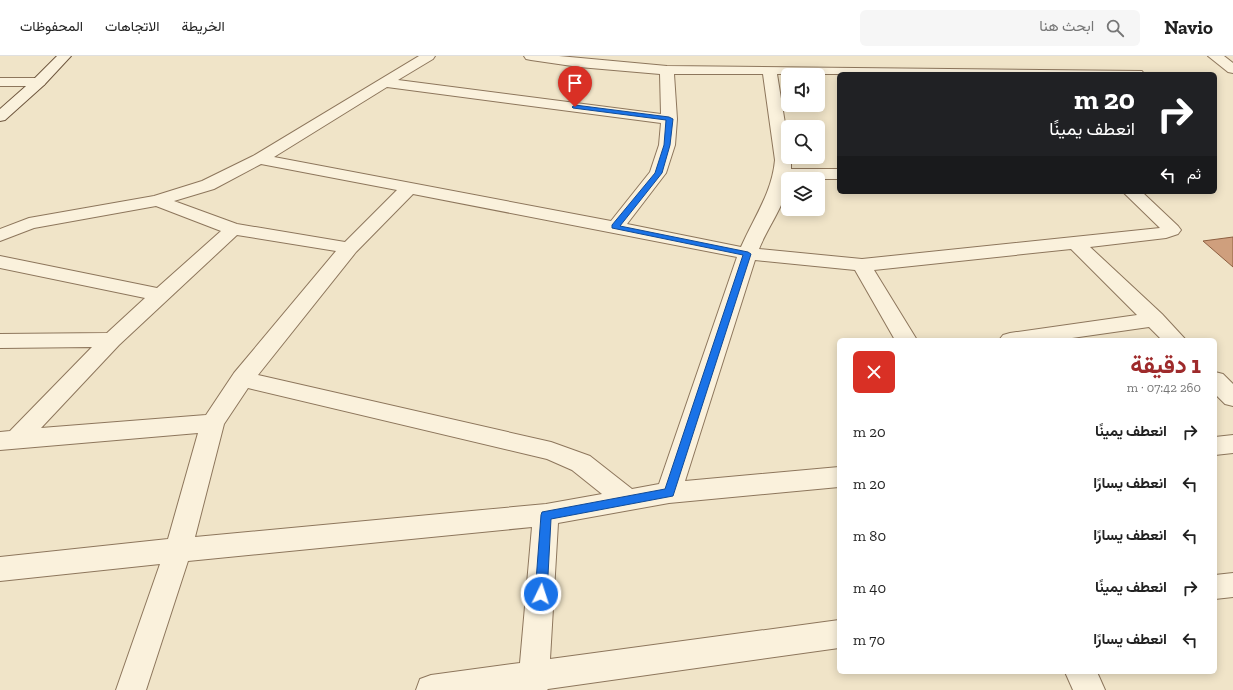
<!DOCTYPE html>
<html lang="ar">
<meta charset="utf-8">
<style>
:root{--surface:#fff;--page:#f6f6f6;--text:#222;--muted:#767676;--line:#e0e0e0;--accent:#9e2a2b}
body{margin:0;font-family:"Zilla Slab",Vazirmatn,serif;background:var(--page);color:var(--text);direction:rtl;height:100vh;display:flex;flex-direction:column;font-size:15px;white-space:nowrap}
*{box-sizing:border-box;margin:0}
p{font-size:13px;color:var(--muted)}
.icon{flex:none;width:22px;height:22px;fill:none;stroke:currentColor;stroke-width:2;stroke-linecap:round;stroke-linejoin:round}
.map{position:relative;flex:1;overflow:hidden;direction:ltr}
.side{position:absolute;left:837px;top:282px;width:380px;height:336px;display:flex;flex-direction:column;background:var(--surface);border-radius:6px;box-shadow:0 2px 10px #0003;direction:rtl}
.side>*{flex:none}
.top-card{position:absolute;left:837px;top:16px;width:380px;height:122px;border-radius:6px;box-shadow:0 2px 10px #0003;direction:rtl;background:#202124;color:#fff;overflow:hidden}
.fabs{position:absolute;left:781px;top:12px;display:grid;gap:8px}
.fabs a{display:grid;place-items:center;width:44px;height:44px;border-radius:6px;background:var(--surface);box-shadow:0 2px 10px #0003;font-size:20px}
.pin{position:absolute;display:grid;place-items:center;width:34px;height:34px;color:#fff;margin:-41px -17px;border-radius:50% 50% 50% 0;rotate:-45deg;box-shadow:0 0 4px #0007}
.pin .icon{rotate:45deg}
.me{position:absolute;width:44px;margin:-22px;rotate:4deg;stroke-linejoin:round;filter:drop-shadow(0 0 3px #0008)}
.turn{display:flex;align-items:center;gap:14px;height:84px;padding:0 16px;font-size:18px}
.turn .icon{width:52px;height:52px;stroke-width:2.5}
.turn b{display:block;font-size:28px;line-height:34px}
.then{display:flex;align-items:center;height:38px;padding:0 16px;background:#0003;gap:8px;font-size:15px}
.round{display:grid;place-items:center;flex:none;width:42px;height:42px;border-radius:6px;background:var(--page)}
.overview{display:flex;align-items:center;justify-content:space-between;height:68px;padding:0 16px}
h1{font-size:24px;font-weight:700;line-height:30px;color:var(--accent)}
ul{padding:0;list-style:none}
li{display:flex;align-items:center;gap:12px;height:52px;padding:0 16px}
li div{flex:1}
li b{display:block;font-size:15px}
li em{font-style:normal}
header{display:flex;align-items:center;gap:24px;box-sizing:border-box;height:56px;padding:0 20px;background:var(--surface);border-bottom:1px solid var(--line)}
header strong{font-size:19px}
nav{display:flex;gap:22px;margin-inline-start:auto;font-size:14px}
.search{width:280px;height:36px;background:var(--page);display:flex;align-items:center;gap:10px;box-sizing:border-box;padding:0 14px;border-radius:6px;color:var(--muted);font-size:15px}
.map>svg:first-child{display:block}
.building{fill:#cf9f7d;stroke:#8d5f41}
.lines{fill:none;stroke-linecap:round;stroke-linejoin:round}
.minor-casing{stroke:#8d765c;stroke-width:2}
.secondary-casing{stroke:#6f573f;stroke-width:2}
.minor{fill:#faf1dc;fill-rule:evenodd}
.secondary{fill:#faf1dc;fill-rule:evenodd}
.route{fill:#1a73e8;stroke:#114b97}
</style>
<header>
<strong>Navio</strong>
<div class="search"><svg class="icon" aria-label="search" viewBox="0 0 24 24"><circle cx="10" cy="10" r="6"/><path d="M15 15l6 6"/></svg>ابحث هنا</div>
<nav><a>الخريطة</a><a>الاتجاهات</a><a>المحفوظات</a></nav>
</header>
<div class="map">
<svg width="1233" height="634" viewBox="0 0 1233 634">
<rect width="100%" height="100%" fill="#f0e4c8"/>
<path class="building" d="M1233 181V211L1203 185Z"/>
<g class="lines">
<defs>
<g id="minor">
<path d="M419 0H435L433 3 398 24 661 58 660 18 579 11 531 4 526 3 524 0H559L667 10 1142 15 1144 18H777L788 86V101H791V113H839V123H788C788 145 767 172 759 193L862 203 1160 172 1123 136H1142L1178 170 1181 174 1178 178 1166 182 1090 191 1162 258 1186 284H1162L1149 271 1058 284H999L1003 279 1010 277 1137 259 1071 193 874 214 917 284H895L855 214 755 204 685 425 839 411V431L669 447 558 467 550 603 839 564V592L548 633 547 634H416L420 623 431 619 520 607 532 471 188 505 146 634H116L160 508 0 525V501L168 483 198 377 0 394V376L10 375 92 291 0 292V278L107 277 145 242 0 212V200L157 232 221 175 156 150 34 172 0 185V173L29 162 154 140 202 125 253 100ZM674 18H763L775 104C772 137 754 161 741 191L627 168 666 117 675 89 677 63ZM387 31 661 67 659 89 650 116 611 165 274 101ZM261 108 397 134 345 186 237 168 174 145 214 133ZM413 138 737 201 659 428 632 433 590 400 551 386 258 319 356 196ZM237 179 336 195 234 317 206 359 41 372 119 289ZM248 332 547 403 572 414 602 438 546 448 195 481 224 368Z"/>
<path d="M1208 0H1224L1233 7V17L1228 16Z"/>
<path d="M0 22H39L44 23 46 26 44 29 39 30H0Z"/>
<path d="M1215 316 1223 318 1233 328V350L1225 348 1215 338Z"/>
<path d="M1233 379V397L1215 399V381Z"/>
<path d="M1233 517V541L1215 543V519Z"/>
<path d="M1065 616H1097L1105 634H1073Z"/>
</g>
<path id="secondary" d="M57 0H71L44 29 5 64 0 65V53L34 23Z"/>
</defs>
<use href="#minor" class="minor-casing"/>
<use href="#secondary" class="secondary-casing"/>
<use href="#minor" class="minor"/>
<use href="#secondary" class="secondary"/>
</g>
<path class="route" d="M575 49 669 61 673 63 670 89 662 117 620 170 748 196 751 198 673 440 551 463 547 538 545 542 541 543 537 542 535 538 541 459 542 456 665 433 743 199 612 172V169L655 117 664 89 666 64 573 52 572 51Z"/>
</svg>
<div class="fabs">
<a><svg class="icon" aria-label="sound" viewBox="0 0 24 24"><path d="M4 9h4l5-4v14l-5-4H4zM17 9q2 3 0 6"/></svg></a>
<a><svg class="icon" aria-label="search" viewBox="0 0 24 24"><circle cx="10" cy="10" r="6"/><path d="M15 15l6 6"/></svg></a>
<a><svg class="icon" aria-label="layers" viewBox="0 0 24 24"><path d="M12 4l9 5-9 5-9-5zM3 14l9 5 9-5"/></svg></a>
</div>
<div class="pin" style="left:575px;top:51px;background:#d93025"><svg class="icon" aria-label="arrive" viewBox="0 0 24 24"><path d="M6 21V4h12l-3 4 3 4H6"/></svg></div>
<svg class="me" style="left:541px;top:538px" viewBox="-20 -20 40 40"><circle r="17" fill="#1a73e8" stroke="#fff" stroke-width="3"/><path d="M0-11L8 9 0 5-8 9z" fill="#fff"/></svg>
<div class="top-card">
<div class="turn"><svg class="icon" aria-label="right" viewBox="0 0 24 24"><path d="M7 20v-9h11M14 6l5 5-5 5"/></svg><div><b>20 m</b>انعطف يمينًا</div></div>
<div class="then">ثم<svg class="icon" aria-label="left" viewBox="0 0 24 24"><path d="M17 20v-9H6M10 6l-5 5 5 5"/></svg></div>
</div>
<section class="side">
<div class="overview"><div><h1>1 دقيقة</h1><p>260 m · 07:42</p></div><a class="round" style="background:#d93025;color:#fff"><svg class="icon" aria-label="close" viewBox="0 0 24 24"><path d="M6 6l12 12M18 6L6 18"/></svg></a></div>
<ul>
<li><svg class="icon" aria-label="right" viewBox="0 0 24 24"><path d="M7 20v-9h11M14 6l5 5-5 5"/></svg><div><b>انعطف يمينًا</b></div><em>20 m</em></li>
<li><svg class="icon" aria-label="left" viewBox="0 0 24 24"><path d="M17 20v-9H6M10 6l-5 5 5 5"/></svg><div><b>انعطف يسارًا</b></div><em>20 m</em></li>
<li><svg class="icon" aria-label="left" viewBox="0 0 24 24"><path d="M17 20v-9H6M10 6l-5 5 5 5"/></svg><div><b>انعطف يسارًا</b></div><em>80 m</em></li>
<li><svg class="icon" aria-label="right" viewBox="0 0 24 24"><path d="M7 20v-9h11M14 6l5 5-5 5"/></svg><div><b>انعطف يمينًا</b></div><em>40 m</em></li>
<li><svg class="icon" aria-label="left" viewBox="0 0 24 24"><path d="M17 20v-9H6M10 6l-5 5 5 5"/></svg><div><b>انعطف يسارًا</b></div><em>70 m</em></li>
</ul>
</section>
</div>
